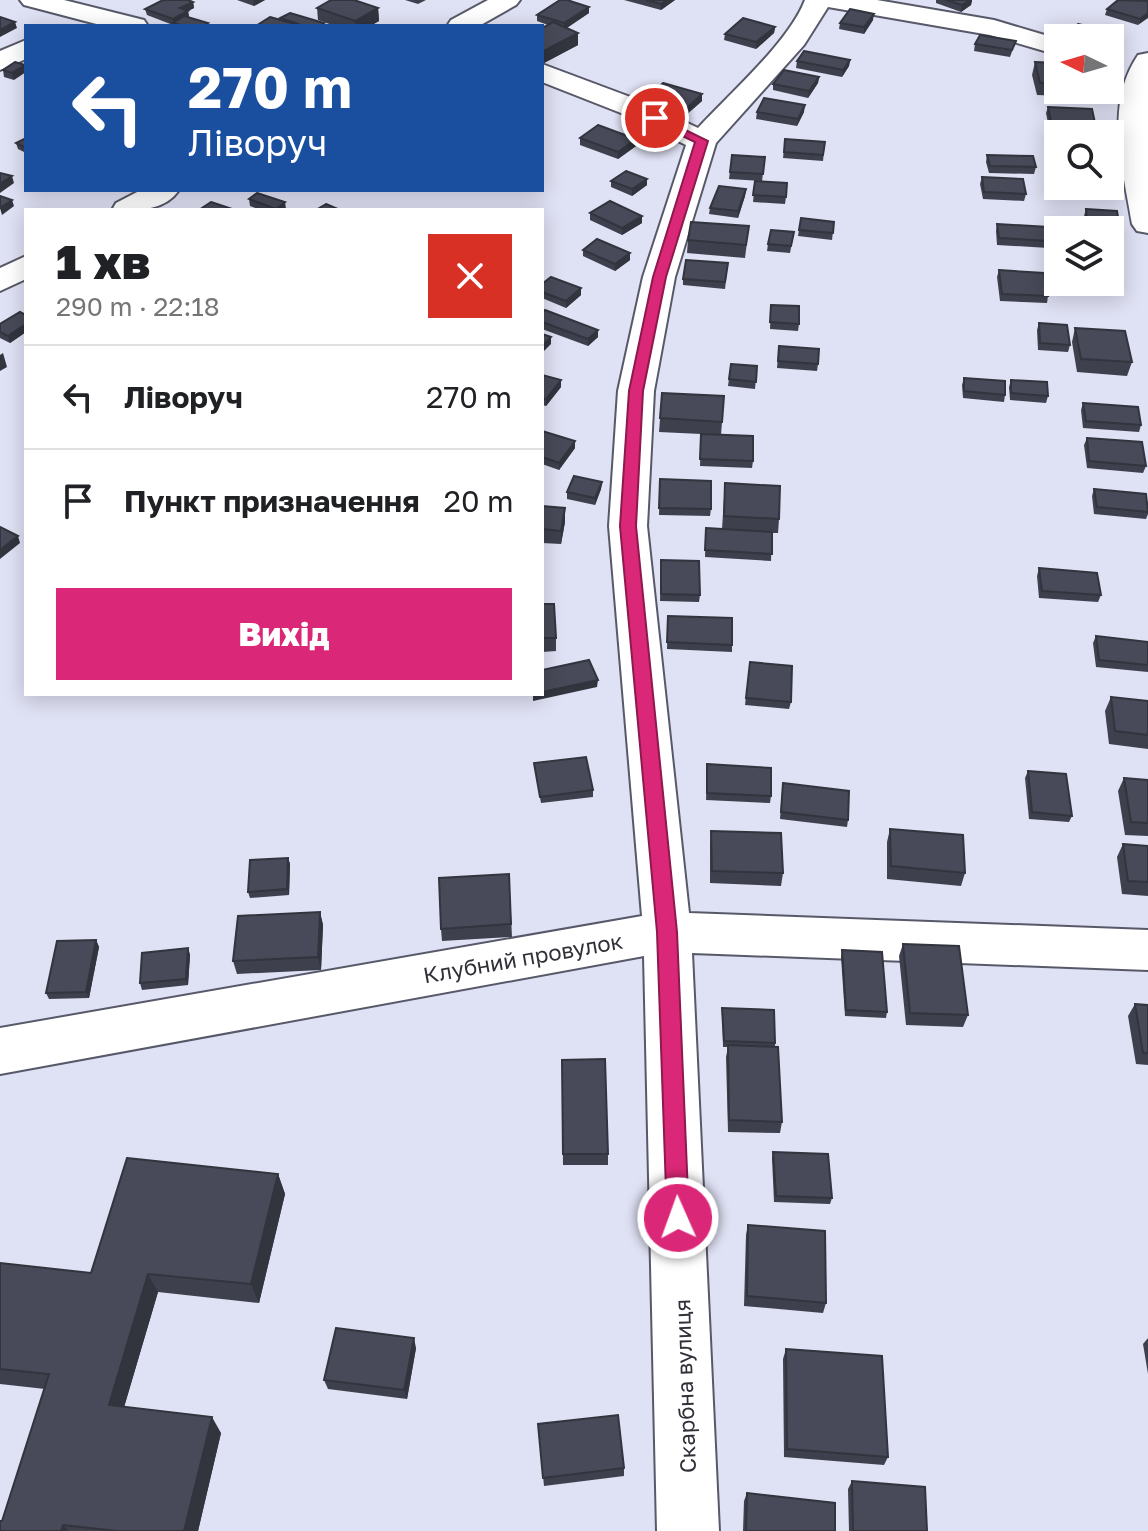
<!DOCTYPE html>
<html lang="uk">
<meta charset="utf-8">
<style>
:root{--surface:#fff;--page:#f6f6f6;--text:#202124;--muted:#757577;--line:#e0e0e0;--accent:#db2777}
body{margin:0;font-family:"Golos Text",sans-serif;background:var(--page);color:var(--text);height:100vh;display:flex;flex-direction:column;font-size:30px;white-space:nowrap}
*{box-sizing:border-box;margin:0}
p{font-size:26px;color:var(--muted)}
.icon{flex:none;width:44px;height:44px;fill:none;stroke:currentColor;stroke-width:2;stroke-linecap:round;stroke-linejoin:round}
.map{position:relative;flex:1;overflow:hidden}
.details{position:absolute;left:24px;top:208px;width:520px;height:488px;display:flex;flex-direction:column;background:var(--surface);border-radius:0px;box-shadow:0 4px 20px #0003}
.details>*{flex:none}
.top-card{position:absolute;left:24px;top:24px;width:520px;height:168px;border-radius:0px;box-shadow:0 4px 20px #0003;background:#1a4fa0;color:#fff;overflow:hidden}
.needle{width:52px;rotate:275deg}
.buttons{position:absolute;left:1044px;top:24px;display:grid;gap:16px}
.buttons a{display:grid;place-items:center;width:80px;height:80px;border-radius:0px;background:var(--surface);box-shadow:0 4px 20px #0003;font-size:40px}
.pin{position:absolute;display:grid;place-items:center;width:68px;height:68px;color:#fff;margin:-34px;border:4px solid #fff;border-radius:50%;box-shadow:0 2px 8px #0007}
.me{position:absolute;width:88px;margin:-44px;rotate:358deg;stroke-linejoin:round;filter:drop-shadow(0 0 6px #0008)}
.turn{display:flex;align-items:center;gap:28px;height:168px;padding:0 32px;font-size:36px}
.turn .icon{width:104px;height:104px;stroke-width:2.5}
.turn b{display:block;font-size:56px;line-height:68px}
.round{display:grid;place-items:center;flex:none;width:84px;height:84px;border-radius:0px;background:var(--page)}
.head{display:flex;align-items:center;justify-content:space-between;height:136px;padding:0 32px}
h1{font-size:48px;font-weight:800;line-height:60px}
.button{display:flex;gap:16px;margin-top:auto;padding:16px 32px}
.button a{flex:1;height:92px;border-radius:0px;background:var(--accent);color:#fff;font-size:32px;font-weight:800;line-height:92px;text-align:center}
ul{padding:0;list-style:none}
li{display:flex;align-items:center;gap:24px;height:104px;padding:0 32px;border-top:2px solid var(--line)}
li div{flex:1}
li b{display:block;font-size:30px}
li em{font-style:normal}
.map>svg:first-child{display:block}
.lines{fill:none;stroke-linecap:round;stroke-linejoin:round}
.minor-casing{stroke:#575969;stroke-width:4}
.major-casing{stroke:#575969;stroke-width:4}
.minor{fill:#fff;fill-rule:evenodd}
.major{fill:#fff;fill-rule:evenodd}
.wall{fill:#3e404d}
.shaded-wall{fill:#32343e}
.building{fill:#484a59;stroke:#32343e;stroke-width:2}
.route{fill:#db2777;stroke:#8e194d;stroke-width:2}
.labels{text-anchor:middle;stroke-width:8;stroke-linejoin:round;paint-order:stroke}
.street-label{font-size:22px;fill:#303038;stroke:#fff}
</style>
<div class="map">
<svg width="1148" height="1531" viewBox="0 0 1148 1531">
<rect width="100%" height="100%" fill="#dfe1f4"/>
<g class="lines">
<defs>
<g id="minor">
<path d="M20 0H64L144 20 148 26H104L24 5Z"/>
<path d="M805 0H877L994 20 1058 39V55L990 35 828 7 804 45 716 143 675 277 654 391 647 526 689 913 1148 930V970L692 953 719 1531H657L644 956 0 1074V1028L642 916 609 526 618 391 643 277 686 145 621 113 542 82V64L641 101 698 128C730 93 789 42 805 0Z"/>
<path d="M26 40V59L0 70V51Z"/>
<path d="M1148 53V233L1137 231 1132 224C1123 168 1104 105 1138 55Z"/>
</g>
<g id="major">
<path d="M488 0H520L516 5 479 26H447L451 20Z"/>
<path d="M141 190H179C164 212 136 210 112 210L116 203Z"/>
<path d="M26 256V279L0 291V268Z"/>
</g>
</defs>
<use href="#minor" class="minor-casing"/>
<use href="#major" class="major-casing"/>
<use href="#minor" class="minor"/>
<use href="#major" class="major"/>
</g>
<g class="wall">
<path d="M237 0H265L254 6Z"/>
<path d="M405 0H426L418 4Z"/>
<path d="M624 0H675L661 10Z"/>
<path d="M936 0H972L971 5 961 12 936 3Z"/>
<path d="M1148 1 1138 25 1105 15 1107 9Z"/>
<path d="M193 2 194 8 188 11 189 17 208 23 209 26H173V25L147 15 145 9Z"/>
<path d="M317 8H378L379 21 370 26H335L318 20Z"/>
<path d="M589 13 566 28 578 45 544 63H542V28L548 25 537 21V15Z"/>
<path d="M873 20 864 34 839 29 840 23Z"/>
<path d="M775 27 774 33 756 49 724 40 725 34Z"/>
<path d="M1016 41 1010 57 974 51 975 44Z"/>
<path d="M850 60 849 66 842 77 796 68 797 61Z"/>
<path d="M15 62 14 80 4 77 3 70Z"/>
<path d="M1035 62 1058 63V90H1086L1084 97 1037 95 1032 75Z"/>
<path d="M819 77 818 83 808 98 773 90V84Z"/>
<path d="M647 98 702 101 686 115 646 104Z"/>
<path d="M1048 107 1095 123 1094 130 1049 128 1046 113Z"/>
<path d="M757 112H804L797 126 756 119Z"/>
<path d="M26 138V153L18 149 16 143Z"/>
<path d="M580 138 636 146 618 159 580 145Z"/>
<path d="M785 139 825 142 823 161 783 158Z"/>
<path d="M732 155 765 157 762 181 729 179Z"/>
<path d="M987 155 1036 167 1034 174 989 173 986 162Z"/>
<path d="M982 177 1026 194 1024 201 983 199 980 184Z"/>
<path d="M611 181 647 185 632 196 611 187Z"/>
<path d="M755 181 786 197 785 204 753 202Z"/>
<path d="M746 189 745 196 738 218 709 214 710 208Z"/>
<path d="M249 199 286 209 261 210 250 206Z"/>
<path d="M1086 209 1119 223 1117 230 1085 227 1084 216Z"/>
<path d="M590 213 642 216V223L622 235 590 220Z"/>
<path d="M801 218 834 222 832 240 798 236Z"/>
<path d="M997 224 1050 241 1049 248 997 245 996 231Z"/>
<path d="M749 226 745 258 687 253 688 240Z"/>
<path d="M794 232 790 253 767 251 768 244Z"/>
<path d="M583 250 630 253V260L615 271 583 256Z"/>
<path d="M728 263 725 289 683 285V279Z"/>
<path d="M999 270 1048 296 1047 303 1000 301 997 277Z"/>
<path d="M542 284 581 295 566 308 542 298Z"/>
<path d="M771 305 799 324 798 331 770 329Z"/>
<path d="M542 313 598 337 588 346 542 329Z"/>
<path d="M26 315V332L10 343 0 338V324Z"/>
<path d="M1039 323 1070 345 1068 352 1038 350 1037 330Z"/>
<path d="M1075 328 1132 362 1127 376 1077 372 1072 342Z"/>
<path d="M779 346 818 364 817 371 777 368Z"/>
<path d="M731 364 757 366 755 389 728 386Z"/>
<path d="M542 375 561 387 546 406 542 405Z"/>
<path d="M964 378 1005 395 1004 402 963 398 962 385Z"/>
<path d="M1011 380 1048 396 1046 403 1010 400 1009 387Z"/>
<path d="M662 393 722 422 721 435 753 461 752 468 700 466 701 434 659 432Z"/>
<path d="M1083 403 1141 425 1139 432 1083 428 1081 410Z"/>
<path d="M542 431 575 448 559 470 542 464Z"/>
<path d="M1087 438 1146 466 1143 473 1087 468 1084 445Z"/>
<path d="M660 479 711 509 710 516 659 515Z"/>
<path d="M602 482 601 489 595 505 567 499V492Z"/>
<path d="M725 483 779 519 778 533H772L771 561 705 557 706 528 722 529Z"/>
<path d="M1094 489 1148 507V514L1146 519 1094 514 1092 496Z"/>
<path d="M542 506 565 522 561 544 542 543Z"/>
<path d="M661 560 700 595 699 602 660 601Z"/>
<path d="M1039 568 1101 595 1098 602 1039 598 1037 576Z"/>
<path d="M542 604 556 638V651L542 652Z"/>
<path d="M668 616 732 645V652L667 649Z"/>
<path d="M1096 636 1148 642V672L1096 667 1093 643Z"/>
<path d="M750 662 791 702 789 709 745 705Z"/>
<path d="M1111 697 1148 701V749L1109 744 1105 711Z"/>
<path d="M534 763 593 790V797L541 803Z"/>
<path d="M707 771 771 796 770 803 706 800Z"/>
<path d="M1028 771 1072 816 1069 822 1029 819 1025 778Z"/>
<path d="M1124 778 1148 780V836L1125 835 1118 791Z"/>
<path d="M782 790 848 820 847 827 780 819Z"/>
<path d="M890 829 965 873 961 886 887 879V842Z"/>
<path d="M711 831 783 873 781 886 710 883V844Z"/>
<path d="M1123 844 1148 846V896L1122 894 1117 857Z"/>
<path d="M288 858 290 864 289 895 250 898 248 892Z"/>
<path d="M509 874 512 937 442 941 441 929Z"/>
<path d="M320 912 323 925 321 970 237 974 233 961Z"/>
<path d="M96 940 99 947 89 998 49 999 46 993Z"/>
<path d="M903 944 968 1015 963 1027 906 1025 899 956Z"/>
<path d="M188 948 190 955 188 985 142 990 140 983Z"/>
<path d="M842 950 887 1012 886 1018 845 1016 841 957Z"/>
<path d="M1135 1004 1148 1005V1065L1136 1064 1128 1016Z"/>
<path d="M722 1008 775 1043V1047L782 1122 780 1133 728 1132 726 1057 728 1047H723Z"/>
<path d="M562 1060 608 1154V1165H563Z"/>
<path d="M773 1152 832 1198 830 1204 774 1202 772 1158Z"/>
<path d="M278 1174 285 1194 259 1303 158 1292 124 1407 221 1433 198 1531H0L45 1389 0 1384V1263L91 1273Z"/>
<path d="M748 1225 826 1303 823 1313 744 1306 746 1235Z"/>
<path d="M1148 1338V1374L1143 1344Z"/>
<path d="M416 1348 407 1399 328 1389 324 1380Z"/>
<path d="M786 1349 888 1457 884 1465 784 1457 783 1359Z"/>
<path d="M538 1424 624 1468V1476L544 1486Z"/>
<path d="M852 1481 927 1531H849L848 1489Z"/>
<path d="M747 1493 835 1531H743L744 1501Z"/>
</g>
<g class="shaded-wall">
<path d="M253 0H265L254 6Z"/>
<path d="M667 0H675L661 10V4Z"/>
<path d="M970 0H972L971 5 961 12 962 5Z"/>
<path d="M193 2 194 8 188 11 189 17 174 23 173 19 180 8Z"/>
<path d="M589 7V13L564 30V23Z"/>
<path d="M378 8 379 21 370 26H356L355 21Z"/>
<path d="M1148 13V18L1138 25 1140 19Z"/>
<path d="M874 14 873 20 864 34V27Z"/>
<path d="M15 22 17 28 0 37V30Z"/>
<path d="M775 27 774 33 756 49V42Z"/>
<path d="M578 33V45L544 63V51Z"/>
<path d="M850 60 849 66 842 77 843 70Z"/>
<path d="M25 65 26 72 14 80 12 73Z"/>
<path d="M819 77 818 83 808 98 809 91Z"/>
<path d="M702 94V101L686 115V109Z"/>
<path d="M805 105 804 112 797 126 798 119Z"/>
<path d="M636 139V146L618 159V152Z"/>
<path d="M12 176 14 183 0 193V184Z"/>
<path d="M647 179V185L632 196V189Z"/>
<path d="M746 189 745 196 738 218V211Z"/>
<path d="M12 200 14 206 2 215 0 208Z"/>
<path d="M285 202 286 209 276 210V209Z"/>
<path d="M642 216V223L622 235V228Z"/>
<path d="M630 253V260L615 271V264Z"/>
<path d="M581 288V295L566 308V301Z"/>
<path d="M26 324V332L10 343 8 336Z"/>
<path d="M598 330V337L588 346V339Z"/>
<path d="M551 337V344L542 353V346Z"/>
<path d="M3 353 7 367 0 371V355Z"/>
<path d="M561 380V387L546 406V399Z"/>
<path d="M575 441V448L559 470V463Z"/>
<path d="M602 482 601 489 595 505V498Z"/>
<path d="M565 508V522L561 544V531Z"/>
<path d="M18 536 20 543 0 559V550Z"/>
<path d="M598 680 597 687 533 701V694H542V692Z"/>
<path d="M288 858 290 864 289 895 287 889Z"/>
<path d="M320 912 323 925 321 970 318 957Z"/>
<path d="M96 940 99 947 89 998 86 992Z"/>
<path d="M188 948 190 955 188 985 186 979Z"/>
<path d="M278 1174 285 1194 259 1303 251 1284Z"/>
<path d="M148 1274 158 1292 120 1421 109 1405Z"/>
<path d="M414 1338 416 1348 407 1399 404 1390Z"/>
<path d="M212 1417 221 1433 198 1531H184Z"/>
<path d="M63 1525 69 1531H61Z"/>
</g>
<g class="building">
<path d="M163 0H188L193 2 180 8 188 11 173 19 145 9Z"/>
<path d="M331 0H354L378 8 355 21 317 8Z"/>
<path d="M560 0H567L589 7 564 23 537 15Z"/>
<path d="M646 0H667L661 4Z"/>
<path d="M946 0H970L962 5Z"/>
<path d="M1118 0 1148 1V13L1140 19 1107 9Z"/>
<path d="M850 9 874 14 864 27 840 23Z"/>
<path d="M290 13 324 23 319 26H304L280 18Z"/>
<path d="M184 16 208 23 203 26H184L173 23Z"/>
<path d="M0 17 15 22 0 30Z"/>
<path d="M270 17 295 24 291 26H256Z"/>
<path d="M743 18 775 27 756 42 725 34Z"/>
<path d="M553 22 578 33 544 51 542 50V28Z"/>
<path d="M1078 24 1116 33 1110 41V38H1079L1069 36Z"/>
<path d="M980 35 1016 41 1012 50 975 44Z"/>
<path d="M804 51 850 60 843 70 797 61Z"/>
<path d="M15 62 25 65 12 73 3 70Z"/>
<path d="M1035 62 1058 63V83H1040Z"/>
<path d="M784 70 819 77 809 91 773 84Z"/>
<path d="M663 83 702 94 686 109 647 98Z"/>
<path d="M764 98 805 105 798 119 757 112Z"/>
<path d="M1048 107 1092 109 1095 123 1051 121Z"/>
<path d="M598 125 636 139 618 152 580 138Z"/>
<path d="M26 138V148L16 143Z"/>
<path d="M785 139 825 142 823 155 784 152Z"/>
<path d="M732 155 765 157 763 174 730 172Z"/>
<path d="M987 155 1033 156 1036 167 990 166Z"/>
<path d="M626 171 647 179 632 189 611 181Z"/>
<path d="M0 173 12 176 0 184Z"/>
<path d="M982 177 1023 179 1026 194 984 192Z"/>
<path d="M755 181 787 183 786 197 753 195Z"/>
<path d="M719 186 746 189 738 211 710 208Z"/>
<path d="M257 193 285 202 276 209 249 199Z"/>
<path d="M0 196 12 200 0 208Z"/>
<path d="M610 201 642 216 622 228 590 213Z"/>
<path d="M211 202 235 210H199Z"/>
<path d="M326 204 340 210H316Z"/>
<path d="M1086 209 1117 211 1119 223 1087 220Z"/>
<path d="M801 218 834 222 833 233 799 230Z"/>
<path d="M691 222 749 226 746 245 688 240Z"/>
<path d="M997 224 1048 227 1050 241 999 238Z"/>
<path d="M771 230 794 232 791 246 768 244Z"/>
<path d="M597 239 630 253 615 264 583 250Z"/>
<path d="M686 260 728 263 725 282 683 279Z"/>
<path d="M999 270 1044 273 1048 296 1002 294Z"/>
<path d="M551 277 581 288 566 301 542 292V284Z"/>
<path d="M771 305 799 306V324L770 322Z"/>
<path d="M545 310 598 330 588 339 542 322V313Z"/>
<path d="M20 312 26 315V324L8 336 0 332V324Z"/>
<path d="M1039 323 1067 325 1070 345 1040 343Z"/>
<path d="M1075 328 1125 331 1132 362 1081 359Z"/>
<path d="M542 334 551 337 542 346Z"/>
<path d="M779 346 819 349 818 364 778 361Z"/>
<path d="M731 364 757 366 756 382 729 379Z"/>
<path d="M542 375 561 380 546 399 542 398Z"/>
<path d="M964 378 1005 381V395L964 391Z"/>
<path d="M1011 380 1047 382 1048 396 1011 393Z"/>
<path d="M662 393 724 396 722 422 660 418Z"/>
<path d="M1083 403 1138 407 1141 425 1086 421Z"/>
<path d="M542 431 575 441 559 463 542 457Z"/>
<path d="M701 434 753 436V461L700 459Z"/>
<path d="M1087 438 1142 442 1146 466 1089 461Z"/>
<path d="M574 476 602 482 595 498 567 492Z"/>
<path d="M660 479 711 481V509L659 508Z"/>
<path d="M725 483 780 486 779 519 724 516Z"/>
<path d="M1094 489 1146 494 1148 512 1097 507Z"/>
<path d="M542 506 565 508 561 531 542 529Z"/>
<path d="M0 527 18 536 0 550Z"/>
<path d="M706 528 772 532V554L705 550Z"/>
<path d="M661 560 699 561 700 595 661 594Z"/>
<path d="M1039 568 1097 573 1101 595 1042 591Z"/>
<path d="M542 604H554L556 638H542Z"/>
<path d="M668 616 732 618V645L667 642Z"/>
<path d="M1096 636 1148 642V665L1099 660Z"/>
<path d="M589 660 598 680 542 692V670Z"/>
<path d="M750 662 792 666 791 702 746 698Z"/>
<path d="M1111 697 1148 701V735L1115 731Z"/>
<path d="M586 757 593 790 540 797 534 763Z"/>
<path d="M707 764 771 768V796L707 793Z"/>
<path d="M1028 771 1066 774 1072 816 1032 812Z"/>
<path d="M1124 778 1148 780V823L1131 822Z"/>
<path d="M783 783 849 791 848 820 781 812Z"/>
<path d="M890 829 963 835 965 873 891 866Z"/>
<path d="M711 831 781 833 783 873 712 871Z"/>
<path d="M1123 844 1148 846V882L1128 881Z"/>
<path d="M288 858 287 889 248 892 250 860Z"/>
<path d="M509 874 511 924 441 929 439 878Z"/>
<path d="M320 912 318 957 233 961 238 916Z"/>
<path d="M96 940 86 992 46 993 57 941Z"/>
<path d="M903 944 959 946 968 1015 910 1013Z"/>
<path d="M188 948 186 979 140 983 142 953Z"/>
<path d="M842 950 882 952 887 1012 846 1010Z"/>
<path d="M1135 1004 1148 1005V1053H1143Z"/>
<path d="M722 1008 774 1010 775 1043 724 1041Z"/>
<path d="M728 1045 778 1047 782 1122 729 1120Z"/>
<path d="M605 1059 608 1154H563L562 1060Z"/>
<path d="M773 1152 828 1154 832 1198 776 1196Z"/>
<path d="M127 1158 278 1174 251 1284 148 1274 109 1405 212 1417 184 1531H117L63 1525 61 1531H0V1521H2L49 1374 0 1369V1263L91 1273Z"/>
<path d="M748 1225 825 1231 826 1303 747 1296Z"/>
<path d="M336 1328 414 1338 404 1390 324 1380Z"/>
<path d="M786 1349 882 1356 888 1457 787 1449Z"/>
<path d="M618 1415 624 1468 543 1478 538 1424Z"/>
<path d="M852 1481 925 1487 927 1531H853Z"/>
<path d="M747 1493 835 1503V1531H746Z"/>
</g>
<path class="route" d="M655 115 708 141 666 277 643 391 636 526 677 932 689 1218 686 1226 678 1229 670 1226 667 1218 657 932 620 526 629 391 653 277 695 142 651 121 649 118Z"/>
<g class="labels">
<g class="street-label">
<text transform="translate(523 958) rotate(-10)" y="8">Клубний провулок</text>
<text transform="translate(685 1386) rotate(-92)" y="8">Скарбна вулиця</text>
</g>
</g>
</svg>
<div class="buttons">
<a><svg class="needle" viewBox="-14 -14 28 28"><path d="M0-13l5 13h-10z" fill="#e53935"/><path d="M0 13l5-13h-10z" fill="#757577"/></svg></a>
<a><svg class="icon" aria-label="search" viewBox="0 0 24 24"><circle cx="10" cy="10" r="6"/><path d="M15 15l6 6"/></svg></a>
<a><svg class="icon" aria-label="layers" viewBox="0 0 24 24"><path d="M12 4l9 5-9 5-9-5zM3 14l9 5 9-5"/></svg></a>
</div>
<div class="pin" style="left:655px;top:118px;background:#d93025"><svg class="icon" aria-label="arrive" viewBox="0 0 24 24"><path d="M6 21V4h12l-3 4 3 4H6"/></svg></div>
<svg class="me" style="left:678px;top:1218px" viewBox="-20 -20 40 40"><circle r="17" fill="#db2777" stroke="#fff" stroke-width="3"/><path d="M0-11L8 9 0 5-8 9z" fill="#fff"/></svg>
<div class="top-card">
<div class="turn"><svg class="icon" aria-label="left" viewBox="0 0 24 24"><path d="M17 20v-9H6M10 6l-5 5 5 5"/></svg><div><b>270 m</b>Ліворуч</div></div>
</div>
<section class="details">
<div class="head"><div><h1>1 хв</h1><p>290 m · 22:18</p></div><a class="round" style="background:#d93025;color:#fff"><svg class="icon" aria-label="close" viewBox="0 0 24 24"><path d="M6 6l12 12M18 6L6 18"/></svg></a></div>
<ul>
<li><svg class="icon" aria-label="left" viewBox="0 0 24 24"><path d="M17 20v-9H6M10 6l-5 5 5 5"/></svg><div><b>Ліворуч</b></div><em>270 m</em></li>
<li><svg class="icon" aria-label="arrive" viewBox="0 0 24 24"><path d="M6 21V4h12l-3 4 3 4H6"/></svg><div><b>Пункт призначення</b></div><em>20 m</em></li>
</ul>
<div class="button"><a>Вихід</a></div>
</section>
</div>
